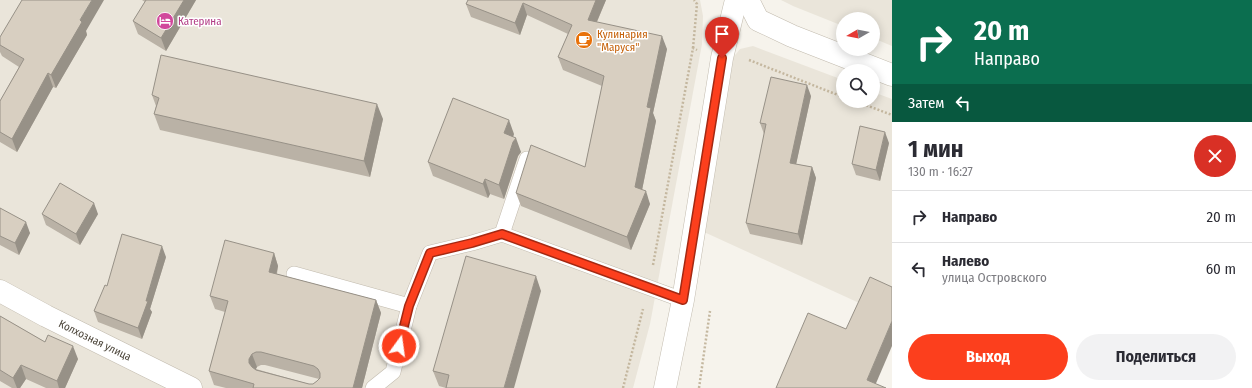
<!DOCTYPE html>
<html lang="ru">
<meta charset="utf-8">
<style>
:root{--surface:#fff;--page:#f2f2f3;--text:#2b2b33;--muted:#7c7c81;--line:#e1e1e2;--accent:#fc3f1d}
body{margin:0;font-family:"Fira Sans Condensed",sans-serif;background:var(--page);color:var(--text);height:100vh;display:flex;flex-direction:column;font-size:15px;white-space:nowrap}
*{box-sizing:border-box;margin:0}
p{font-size:13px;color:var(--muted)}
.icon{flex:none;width:22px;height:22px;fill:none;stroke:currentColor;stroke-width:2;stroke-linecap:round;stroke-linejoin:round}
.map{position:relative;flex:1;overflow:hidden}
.drawer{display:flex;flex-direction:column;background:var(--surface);width:360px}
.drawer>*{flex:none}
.hud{background:#0b6e4f;color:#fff;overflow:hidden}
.needle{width:26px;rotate:261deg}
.buttons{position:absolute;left:836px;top:12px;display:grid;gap:8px}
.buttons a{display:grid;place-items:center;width:44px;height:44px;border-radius:50%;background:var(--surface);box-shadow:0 2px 10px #0003;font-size:20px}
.pin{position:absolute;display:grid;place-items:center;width:34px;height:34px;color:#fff;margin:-41px -17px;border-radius:50% 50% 50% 0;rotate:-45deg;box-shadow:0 0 4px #0007}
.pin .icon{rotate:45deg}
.me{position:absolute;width:44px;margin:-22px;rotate:14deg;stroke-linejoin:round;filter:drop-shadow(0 0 3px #0008)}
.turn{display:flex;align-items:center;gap:14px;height:84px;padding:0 16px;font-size:18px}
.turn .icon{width:52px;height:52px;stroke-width:2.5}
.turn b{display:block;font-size:28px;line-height:34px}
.then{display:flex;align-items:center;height:38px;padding:0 16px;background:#0003;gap:8px;font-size:15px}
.round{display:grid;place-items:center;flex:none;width:42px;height:42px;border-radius:21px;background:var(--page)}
.head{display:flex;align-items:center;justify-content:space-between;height:68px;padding:0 16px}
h1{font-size:24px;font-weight:700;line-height:30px}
.primary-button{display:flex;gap:8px;margin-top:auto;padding:8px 16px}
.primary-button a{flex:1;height:46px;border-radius:24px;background:var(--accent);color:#fff;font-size:16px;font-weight:700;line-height:46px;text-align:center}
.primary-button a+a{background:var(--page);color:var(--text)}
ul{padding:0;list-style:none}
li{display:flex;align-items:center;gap:12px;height:52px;padding:0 16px;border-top:1px solid var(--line)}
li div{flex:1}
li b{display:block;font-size:15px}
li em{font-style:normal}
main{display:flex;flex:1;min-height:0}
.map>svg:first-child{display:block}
.residential{fill:#eae5da}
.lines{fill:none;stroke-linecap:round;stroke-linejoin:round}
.service-casing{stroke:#c2bbae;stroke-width:16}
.minor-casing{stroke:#c2bbae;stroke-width:23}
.tertiary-casing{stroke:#c2bbae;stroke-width:23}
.path{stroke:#c4b79f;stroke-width:2.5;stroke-dasharray:2 2;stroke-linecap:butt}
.service{stroke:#fff;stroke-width:15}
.minor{stroke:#fff;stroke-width:22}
.tertiary{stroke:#fff;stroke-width:22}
.wall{fill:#bab2a6;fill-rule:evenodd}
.shaded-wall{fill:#979187}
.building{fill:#d8cfc1;stroke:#979187;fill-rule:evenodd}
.route-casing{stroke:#a42913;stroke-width:10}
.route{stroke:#fc3f1d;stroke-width:7}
.labels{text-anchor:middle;stroke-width:3;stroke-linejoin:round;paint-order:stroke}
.hotel-label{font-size:11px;fill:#b23c85;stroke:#fff;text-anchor:start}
.food-label{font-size:11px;fill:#c56008;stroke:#fff;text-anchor:start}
.street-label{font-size:11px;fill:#4b4439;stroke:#fff}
</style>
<main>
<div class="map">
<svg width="892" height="388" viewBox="0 0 892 388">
<rect width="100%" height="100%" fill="#f6f3ec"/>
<g class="residential">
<path d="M0 0H700L703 16 702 44 650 324 633 388H0Z"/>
<path d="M781 0H892V46L873 38V19H843V26L793 6Z"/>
<path d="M753 46 843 80V101H873V92L892 99V298L868 307 704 232 727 65 740 49Z"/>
</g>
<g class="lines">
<defs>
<g id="service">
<path d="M502 234 527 159"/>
<path d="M294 274 409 306"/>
<path d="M373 388 393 372 409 306 430 253 472 243 502 234 683 300"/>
</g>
<path id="minor" d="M0 291 46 316 191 388"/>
<g id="tertiary">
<path d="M748 0 758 20 792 36 892 75"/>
<path d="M665 388 683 300 722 58 736 0"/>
</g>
</defs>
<use href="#service" class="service-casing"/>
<use href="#minor" class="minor-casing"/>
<use href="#tertiary" class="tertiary-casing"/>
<g class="path">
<path d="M693 48 697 4 694 0"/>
<path d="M749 60 843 97"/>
<path d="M855 101 892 115"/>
<path d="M653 265 693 48 697 50"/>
<path d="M623 388 643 309"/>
<path d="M699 388 710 311"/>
</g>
<use href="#service" class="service"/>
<use href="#minor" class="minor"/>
<use href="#tertiary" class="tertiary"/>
</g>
<g class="wall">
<path d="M142 0H196L166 51 138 34 133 21 145 2Z"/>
<path d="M468 0H606L597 22 667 49 653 113 656 121 642 190 650 204 631 250 521 206 516 193 585 167 602 86 563 70 558 57 568 34 527 15 520 35 471 17 466 4Z"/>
<path d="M86 31 87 35 56 88 53 87 17 152 0 142V101L19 67 2 56 0 52V37Z"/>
<path d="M152 95 383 119 370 177 160 130 154 114 156 106Z"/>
<path d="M811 96 796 164 812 167 816 178 802 245 750 234 746 223 764 134 760 123Z"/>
<path d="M514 134 513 137 521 152 518 156 504 199 490 194 488 198 433 176 428 162Z"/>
<path d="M889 143 880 181 856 175 852 164Z"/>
<path d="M0 208 30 233 19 255 0 245Z"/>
<path d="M42 214H98L80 245 46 225Z"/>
<path d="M274 253 278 266 277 274 376 300 381 313 362 388H226L214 385 209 371 225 312 215 309 210 296ZM261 365H265L319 379 317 381 313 384H309L256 369 257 367Z"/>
<path d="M166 257 150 309 152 312 142 339 98 322 94 311 107 286Z"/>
<path d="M541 291 446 388 439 386 433 371Z"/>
<path d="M0 316 45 342 78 359 65 388H46L26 379 20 388H12L0 381Z"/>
</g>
<g class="shaded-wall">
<path d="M92 0H104L86 31 87 35 56 88 51 75 80 20Z"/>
<path d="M184 0H196L166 51 161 38Z"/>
<path d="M596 0H606L592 33 588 20Z"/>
<path d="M523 3 527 15 520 35 515 23Z"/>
<path d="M662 36 667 49 653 113 656 121 640 200 635 187 647 107Z"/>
<path d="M48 73 53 87 17 152 12 139Z"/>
<path d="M807 85 811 96 794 174 790 163Z"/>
<path d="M377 104 383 119 370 177 364 161Z"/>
<path d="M509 120 514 134 509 147 504 133Z"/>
<path d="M885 132 889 143 880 181 876 170Z"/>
<path d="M516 138 521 152 518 156 504 199 499 185 513 142Z"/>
<path d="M812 167 816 178 802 245 798 234Z"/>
<path d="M485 179 490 194 488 198 483 184Z"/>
<path d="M646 191 650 204 631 250 627 237Z"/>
<path d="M94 203 98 214 80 245 76 234Z"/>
<path d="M26 222 30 233 19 255 15 243Z"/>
<path d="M162 246 166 257 150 309 152 312 142 339 138 328Z"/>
<path d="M274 253 278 266 274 285 269 272Z"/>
<path d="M536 276 541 291 514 388H504Z"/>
<path d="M376 300 381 313 362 388H353Z"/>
<path d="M892 321V346L874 388 867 380Z"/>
<path d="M73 346 78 359 65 388H59L57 381Z"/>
<path d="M252 354 257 367 254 372 249 363V359Z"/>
<path d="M21 365 26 379 20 388H17L13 378Z"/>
</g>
<g class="building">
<path d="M22 0H92L80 20 82 22 51 75 48 73 12 139 0 132V101L24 59 0 45V37Z"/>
<path d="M146 0H184L161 38 133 21Z"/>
<path d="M468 0H596L588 20 662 36 647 107 651 108 635 187 646 191 627 237 516 193 531 145 585 167 604 76 558 57 572 25 523 3 515 23 466 4Z"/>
<path d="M161 55 377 104 364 161 154 114 159 98 152 95Z"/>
<path d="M771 77 807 85 790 163 812 167 798 234 746 223 766 124 760 123Z"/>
<path d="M453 98 509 120 504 133 516 138 513 142 499 185 485 179 483 184 428 162Z"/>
<path d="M860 126 885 132 876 170 852 164Z"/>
<path d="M60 183 94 203 76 234 42 214Z"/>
<path d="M0 208 26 222 15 243 0 236Z"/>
<path d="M122 234 162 246 146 301H148L138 328 94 311 105 285 107 286Z"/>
<path d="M225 240 274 253 269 272 376 300 353 388H253L254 384 209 371 228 301 210 296ZM256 352H261L314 366 318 369 320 373V378L317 381 313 384H309L256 370 252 367 249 363V359L252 354Z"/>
<path d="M466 256 536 276 504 388H446L449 375 433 371Z"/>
<path d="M870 277 892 287V321L867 380 886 388H776L808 313 846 329Z"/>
<path d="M0 316 45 342 48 335 73 346 57 381 21 365 13 378 0 370Z"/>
</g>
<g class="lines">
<defs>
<path id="route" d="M399 346 409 306 430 253 472 243 502 234 683 300 722 58"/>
</defs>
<use href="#route" class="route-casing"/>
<use href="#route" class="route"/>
</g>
<defs>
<symbol id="hotel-disc" viewBox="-11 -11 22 22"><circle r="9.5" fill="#d1479c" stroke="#fff"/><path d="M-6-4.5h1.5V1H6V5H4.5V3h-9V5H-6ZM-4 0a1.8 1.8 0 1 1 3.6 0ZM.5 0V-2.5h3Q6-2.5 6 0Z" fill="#fff"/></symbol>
<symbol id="cafe-disc" viewBox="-11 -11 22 22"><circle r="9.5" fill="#e8710a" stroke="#fff"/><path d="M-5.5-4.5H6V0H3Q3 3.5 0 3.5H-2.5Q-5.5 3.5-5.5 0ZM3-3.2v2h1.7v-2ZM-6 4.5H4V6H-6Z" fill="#fff"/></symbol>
</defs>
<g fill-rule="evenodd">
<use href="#hotel-disc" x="155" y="11" width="20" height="20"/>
<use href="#cafe-disc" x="574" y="30" width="20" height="20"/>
</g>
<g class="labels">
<g class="hotel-label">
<text x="178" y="25">Катерина</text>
</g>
<g class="food-label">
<text x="597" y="38">Кулинария<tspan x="597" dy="13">"Маруся"</tspan></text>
</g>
<g class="street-label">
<text transform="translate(95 340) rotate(26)" y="4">Колхозная улица</text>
</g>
</g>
</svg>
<div class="buttons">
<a><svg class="needle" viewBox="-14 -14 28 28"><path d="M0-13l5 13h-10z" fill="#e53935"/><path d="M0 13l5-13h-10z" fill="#7c7c81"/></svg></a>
<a><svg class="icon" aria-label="search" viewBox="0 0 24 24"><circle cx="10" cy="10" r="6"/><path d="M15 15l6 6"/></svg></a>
</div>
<div class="pin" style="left:722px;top:58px;background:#d93025"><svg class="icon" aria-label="arrive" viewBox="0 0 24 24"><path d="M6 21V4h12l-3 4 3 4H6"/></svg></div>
<svg class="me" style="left:399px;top:346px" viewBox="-20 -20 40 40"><circle r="17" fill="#fc3f1d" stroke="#fff" stroke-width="3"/><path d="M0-11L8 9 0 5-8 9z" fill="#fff"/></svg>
</div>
<section class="drawer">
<div class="hud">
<div class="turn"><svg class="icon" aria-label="right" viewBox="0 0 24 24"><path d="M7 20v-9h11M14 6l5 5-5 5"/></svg><div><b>20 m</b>Направо</div></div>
<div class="then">Затем<svg class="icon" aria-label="left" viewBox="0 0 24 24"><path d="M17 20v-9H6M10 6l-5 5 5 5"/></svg></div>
</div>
<div class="head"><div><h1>1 мин</h1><p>130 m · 16:27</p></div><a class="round" style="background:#d93025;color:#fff"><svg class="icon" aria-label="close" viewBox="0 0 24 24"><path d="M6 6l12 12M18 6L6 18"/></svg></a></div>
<ul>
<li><svg class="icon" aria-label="right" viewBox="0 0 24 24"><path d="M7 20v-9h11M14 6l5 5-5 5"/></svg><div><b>Направо</b></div><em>20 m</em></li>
<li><svg class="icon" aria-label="left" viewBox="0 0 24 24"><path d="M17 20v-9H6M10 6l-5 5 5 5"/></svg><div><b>Налево</b><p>улица Островского</p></div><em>60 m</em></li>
</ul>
<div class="primary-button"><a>Выход</a><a>Поделиться</a></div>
</section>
</main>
